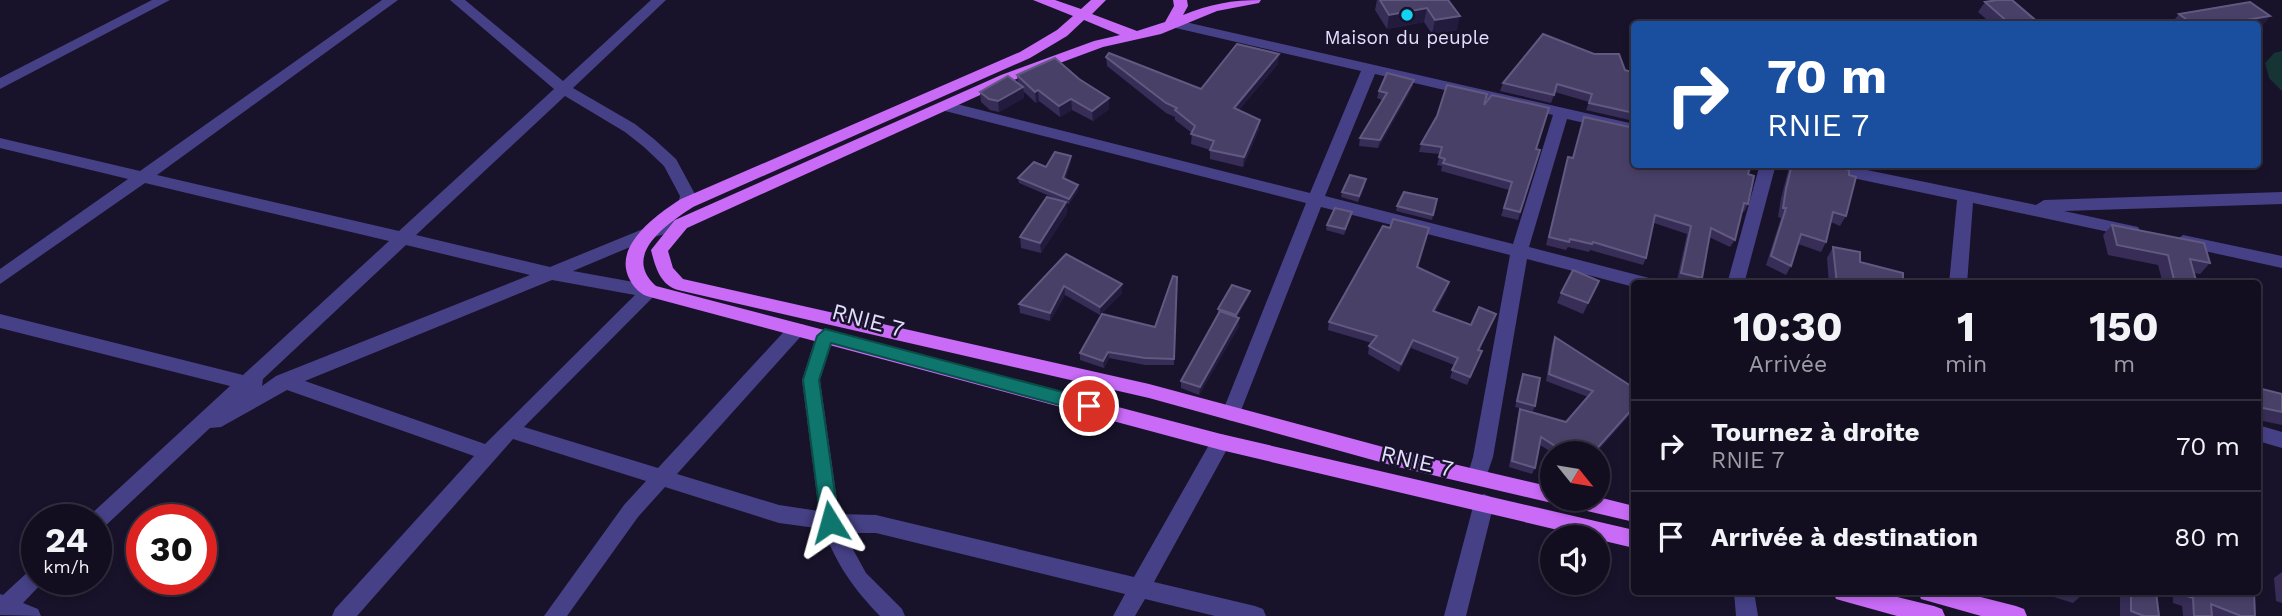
<!DOCTYPE html>
<html lang="fr">
<meta charset="utf-8">
<style>
:root{--surface:#120e20;--page:#1f1c2d;--text:#f1f3f6;--muted:#9c9ca5;--line:#312e3e}
body{margin:0;font-family:"Work Sans",sans-serif;background:var(--page);color:var(--text);height:100vh;display:flex;flex-direction:column;font-size:26px;white-space:nowrap}
*{box-sizing:border-box;margin:0}
p{font-size:23px;color:var(--muted)}
.icon{flex:none;width:38px;height:38px;fill:none;stroke:currentColor;stroke-width:2;stroke-linecap:round;stroke-linejoin:round}
.map{position:relative;flex:1;overflow:hidden}
.details{position:absolute;left:1631px;top:280px;width:630px;height:315px;display:flex;flex-direction:column;background:var(--surface);border-radius:7px;box-shadow:0 4px 10px #0003,0 0 0 2px var(--line)}
.details>*{flex:none}
.hud{position:absolute;left:1631px;top:21px;width:630px;height:147px;border-radius:7px;box-shadow:0 4px 10px #0003,0 0 0 2px var(--line);background:#1a4fa0;color:#fff;overflow:hidden}
.needle{width:46px;rotate:120deg}
.buttons{position:absolute;left:1540px;top:441px;display:grid;gap:14px}
.buttons a{display:grid;place-items:center;width:70px;height:70px;border-radius:50%;background:var(--surface);box-shadow:0 4px 10px #0003,0 0 0 2px var(--line);font-size:35px}
.speed{position:absolute;left:21px;top:504px;display:flex;gap:14px;font-size:35px;font-weight:700;text-align:center}
.speed>*{display:grid;place-content:center;width:91px;height:91px;border-radius:50%;background:var(--surface);box-shadow:0 4px 10px #0003,0 0 0 2px var(--line);line-height:1}
.speed small{font-size:18px;font-weight:400}
.speed .limit{border:10px solid #d22;background:#fff;color:#111}
.pin{position:absolute;display:grid;place-items:center;width:60px;height:60px;color:#fff;margin:-30px;border:4px solid #fff;border-radius:50%;box-shadow:0 2px 7px #0007}
.me{position:absolute;width:77px;margin:-38px;rotate:352deg;stroke-linejoin:round;filter:drop-shadow(0 0 5px #0008)}
.turn{display:flex;align-items:center;gap:24px;height:147px;padding:0 21px;font-size:32px}
.turn .icon{width:91px;height:91px;stroke-width:2.5}
.turn b{display:block;font-size:49px;line-height:60px}
.eta{display:flex;justify-content:space-evenly;align-items:center;height:119px;text-align:center}
.eta b{font-size:42px;font-weight:700;line-height:49px}
ul{padding:0;list-style:none}
li{display:flex;align-items:center;gap:21px;height:91px;padding:0 21px;border-top:2px solid var(--line)}
li div{flex:1}
li b{display:block;font-size:26px}
li em{font-style:normal}
.map>svg:first-child{display:block}
.green{fill:#163434}
.lines{fill:none;stroke-linecap:round;stroke-linejoin:round}
.street{fill:#464086;fill-rule:evenodd}
.primary{fill:#c96bf7;fill-rule:evenodd}
.wall{fill:#372d57}
.shaded-wall{fill:#231b3d}
.building{fill:#494068;stroke:#625980;stroke-width:2}
.route{fill:#0f766e;stroke:#0a4d48;stroke-width:2}
.poi-dot{fill:#14d2f2;stroke:#18132a;stroke-width:2.5}
.labels{text-anchor:middle;stroke-width:5;stroke-linejoin:round;paint-order:stroke}
.far-poi-label{font-size:19px;fill:#e3defd;stroke:#18132a}
.street-label{font-size:23px;fill:#e3defd;stroke:#18132a}
</style>
<div class="map">
<svg width="2282" height="616" viewBox="0 0 2282 616">
<rect width="100%" height="100%" fill="#18132a"/>
<path class="green" d="M2282 51V91L2269 78 2265 63 2274 53Z"/>
<g class="lines">
<g class="street">
<path d="M152 0H170L0 89V78Z"/>
<path d="M382 0H398L157 175 399 231 554 89 450 0H465L563 81 651 0H666L573 88 635 124 654 139 676 159 696 196 693 207 677 215H665L663 211 679 200 680 196 664 166 644 147 625 132 565 96 416 235 550 267 643 229 681 218 689 224 687 228 654 237 573 271 650 285 656 286 659 291 524 427 658 468 791 324H803L806 329 803 334 677 474 779 505 819 511 802 380 816 336 819 331H831L834 336 820 380 839 514 876 515 1134 577 1214 436 1221 434 1228 436 1231 442 1154 582 1255 606 1263 609 1266 616H1215L1145 599 1135 616H1113L1125 594 876 533H844L866 573 902 609 905 616H880C852 587 838 566 823 529L779 523 665 487 638 517 567 616H544L624 505 646 481 513 439 357 616H332L335 609 474 456 287 390 221 427 210 428 103 528 96 531V520H87L89 516 230 386 0 328V314L243 375 389 241 145 183 0 284V269L128 179 0 148V138L140 171ZM406 245 530 275 276 376 262 386 263 379ZM552 280 635 295 485 444 305 381Z"/>
<path d="M1172 19 1634 124V134L1567 119 1529 247 1649 278 1657 284H1634V287L1527 259 1493 457 1484 483 1477 485 1470 483 1467 477 1473 457 1510 255 1321 207 1240 413 1238 418 1231 421 1224 418 1222 413 1306 203 945 111 937 106 945 101 1310 193 1361 71 1167 26V20ZM1375 74 1553 115 1513 244 1325 196Z"/>
<path d="M1760 164H1776L1744 284H1727Z"/>
<path d="M1802 164H1838L2036 205 2044 200 2282 192V204L2064 211 2138 227 2140 231 2132 237 1973 203 1967 284H1949L1957 200 1810 169Z"/>
<path d="M2183 235 2282 256V268L2177 245 2175 241Z"/>
<path d="M2258 425 2282 432V448L2258 441Z"/>
<path d="M1484 494 1491 497 1494 503 1466 616H1444L1474 503 1477 497Z"/>
<path d="M37 568V579H46L23 603 38 609 41 616 0 615V594L3 595 30 570Z"/>
<path d="M1734 592H1754L1758 616H1736Z"/>
</g>
<g class="primary">
<path d="M1033 0H1055L1081 9 1091 0H1106L1092 14 1137 31 1165 22 1174 6 1173 0H1187L1188 6 1183 15C1210 4 1232 0 1261 0L1259 3 1217 11 1161 34 1103 47 1011 81 687 228 668 251 673 268 683 279 1149 384 1398 451 1552 487V499H1560L1559 501 1552 503 1398 467 1149 398 678 290C660 285 655 266 651 250L675 220 1001 75 1094 41 1120 35 1084 20 1067 36 1030 58 693 207C667 224 621 255 656 286L1221 434 1634 530V548L1221 450 650 297C641 295 634 288 630 280 611 246 658 214 681 199L1020 52 1057 30 1073 16Z"/>
<path d="M1598 497 1634 506V522L1570 507 1563 505 1560 499Z"/>
<path d="M1833 592H1877L1934 606 1942 609 1945 616H1897L1843 601 1836 599Z"/>
<path d="M1918 592H1961L2016 606 2024 609 2027 616H1981L1921 599Z"/>
</g>
</g>
<g class="wall">
<path d="M1377 0H1448L1457 30 1432 34 1424 22 1387 29 1375 10Z"/>
<path d="M1985 2 2040 24H1992L1978 12Z"/>
<path d="M2179 14 2270 16 2261 27H2258V24H2171Z"/>
<path d="M1594 54 1625 70 1634 73V121L1586 110 1589 102 1555 92 1551 103 1500 91 1503 83Z"/>
<path d="M1106 57 1201 89 1278 64 1239 110 1259 129 1243 167 1210 159V150L1191 144 1192 133 1175 120V117L1166 113 1107 66Z"/>
<path d="M1017 75 1079 79 1109 98V109L1093 121 1072 110 1060 117 1039 101 1036 103 1023 91 1024 98 999 112 990 110 981 102 980 92 1018 84Z"/>
<path d="M1414 80 1412 88 1378 148 1359 146 1360 138 1382 100 1377 98 1379 91Z"/>
<path d="M1484 105 1536 149 1540 150 1518 220 1501 216 1509 190 1441 171 1442 166 1437 165 1440 154 1419 152 1421 144Z"/>
<path d="M1568 157 1748 174V204L1744 212 1742 211 1735 240 1730 247 1709 237 1702 278 1699 284H1688L1677 280 1687 234 1654 223 1646 258 1643 265 1590 250 1589 252 1568 247 1566 250 1546 245Z"/>
<path d="M1071 161 1065 179 1078 185V190L1069 204 1066 203 1067 213 1041 253 1021 248 1020 237 1061 201 1019 183 1018 178 1046 167Z"/>
<path d="M1790 164H1825L1846 216 1840 226 1831 222 1826 242 1821 252 1798 244 1791 266 1786 275 1766 265 1781 218 1778 217 1781 198Z"/>
<path d="M1365 185 1358 202 1341 197 1342 192Z"/>
<path d="M1437 199 1432 220 1396 211 1397 206Z"/>
<path d="M1352 212 1351 217 1344 235 1326 230 1327 225Z"/>
<path d="M2112 225 2210 263 2200 274 2194 273 2197 284H2163L2158 265 2108 255 2103 235Z"/>
<path d="M1427 237 1418 267 1447 290 1435 312 1471 325 1496 314 1480 350 1482 351 1479 359 1467 385 1450 378 1454 365 1411 348 1399 372 1368 354 1369 346 1372 343 1328 330 1329 322Z"/>
<path d="M1833 247 1903 284H1829L1827 258Z"/>
<path d="M1066 254 1122 293 1100 315 1065 295 1050 321 1020 313 1019 304Z"/>
<path d="M1177 277 1174 365H1145L1109 358 1104 368 1080 360V353L1155 327Z"/>
<path d="M1599 281 1583 314 1557 303 1561 293Z"/>
<path d="M1250 291 1249 296 1237 317 1239 318V326L1199 395 1181 388V381L1218 314V309Z"/>
<path d="M1555 337 1634 410 1596 453H1553L1540 445 1535 468 1532 474 1509 467 1518 416 1520 409 1566 422 1588 397 1546 381 1552 344Z"/>
<path d="M1523 374 1535 406 1533 411 1515 407Z"/>
<path d="M2258 388 2282 394V425L2258 420Z"/>
<path d="M2282 572V603L2276 601 2274 578Z"/>
<path d="M2038 592H2083V594L2073 603Z"/>
<path d="M2120 592H2156L2159 616H2120Z"/>
<path d="M2173 592H2254L2255 616H2183L2182 606 2173 603Z"/>
</g>
<g class="shaded-wall">
<path d="M1427 8 1424 22 1387 29 1389 15Z"/>
<path d="M1460 16 1457 30 1432 34 1435 20Z"/>
<path d="M2270 16 2261 27H2258V24H2223Z"/>
<path d="M1279 54 1278 64 1233 117 1234 108Z"/>
<path d="M1414 80 1412 88 1378 148 1380 140Z"/>
<path d="M1023 87 1024 98 999 112 998 101Z"/>
<path d="M1038 90 1039 101 1036 103 1035 92Z"/>
<path d="M1109 98V109L1093 121 1092 111Z"/>
<path d="M1071 99 1072 110 1060 117 1059 106Z"/>
<path d="M1260 120 1259 129 1243 167 1244 157Z"/>
<path d="M1071 156V161L1063 183V178Z"/>
<path d="M1078 185V190L1069 204V199Z"/>
<path d="M1066 202 1067 213 1041 253 1040 243Z"/>
<path d="M1449 282 1447 290 1430 319 1433 311Z"/>
<path d="M1122 284V293L1100 315V307Z"/>
<path d="M1064 286 1065 295 1050 321V313Z"/>
<path d="M1250 291 1249 296 1236 320V315Z"/>
<path d="M1496 314 1493 322 1476 358 1478 350Z"/>
<path d="M1239 318V326L1199 395 1200 387Z"/>
<path d="M1413 340 1411 348 1399 372 1401 364Z"/>
<path d="M1108 352 1109 358 1104 368 1103 361Z"/>
<path d="M1634 407V410L1596 453H1593Z"/>
</g>
<g class="building">
<path d="M1380 0H1448L1460 16 1435 20 1427 8 1389 15Z"/>
<path d="M1997 0H2012L2040 24H2010L1985 2Z"/>
<path d="M2250 2 2270 16 2223 24H2193L2179 14Z"/>
<path d="M1543 34 1594 54H1619L1625 70 1634 73V113L1589 103 1592 94 1557 84 1554 95 1503 83Z"/>
<path d="M1237 44 1279 54 1234 108 1260 120 1244 157 1210 150 1214 141 1191 134 1195 126 1175 110 1177 108 1166 103 1106 57 1109 53 1201 89Z"/>
<path d="M1055 58 1079 79 1109 98 1092 111 1071 99 1059 106 1038 90 1035 92 1017 75Z"/>
<path d="M1387 73 1414 80 1380 140 1360 138 1387 93 1379 91Z"/>
<path d="M1008 76 1023 87 998 101 989 99 980 92Z"/>
<path d="M1447 85 1487 94 1484 105 1492 95 1549 108 1536 149 1540 150 1520 212 1504 208 1512 182 1443 163 1445 159 1439 157 1442 147 1421 144 1437 116Z"/>
<path d="M1584 117 1634 128V164H1751L1748 174 1754 176 1748 204 1744 203 1735 240 1711 228 1702 278 1681 273 1691 226 1655 215 1646 258 1593 242 1592 244 1570 239 1569 242 1549 237 1568 157 1573 158Z"/>
<path d="M1055 152 1071 156 1063 178 1078 185 1069 199 1018 178 1034 162 1046 167Z"/>
<path d="M1792 164H1825L1849 170V175L1856 177 1846 216 1833 212 1826 242 1801 234 1791 266 1771 256 1786 208H1783L1786 189Z"/>
<path d="M1350 175 1366 179 1359 196 1342 192Z"/>
<path d="M1404 192 1437 199 1433 215 1397 206Z"/>
<path d="M1047 197 1066 202 1040 243 1020 237Z"/>
<path d="M1335 208 1352 212 1345 229 1327 225Z"/>
<path d="M1393 219 1429 228 1417 267 1449 282 1433 311 1471 325 1479 307 1496 314 1478 350 1482 351 1470 377 1452 370 1458 358 1413 340 1401 364 1369 346 1377 336 1329 322 1383 226 1390 228Z"/>
<path d="M2112 225 2204 243 2210 263 2190 259 2197 284H2175L2168 255 2117 245Z"/>
<path d="M1833 247 1860 252V262L1903 273V284H1837Z"/>
<path d="M1066 254 1122 284 1100 307 1064 286 1050 313 1019 304Z"/>
<path d="M1573 270 1599 281 1588 303 1561 293Z"/>
<path d="M1173 276 1177 277 1174 359 1145 358 1108 352 1103 361 1080 353 1102 314 1155 327Z"/>
<path d="M1232 285 1250 291 1236 315 1218 309Z"/>
<path d="M1220 311 1239 318 1200 387 1181 381Z"/>
<path d="M1555 337 1634 388V407L1593 453H1577L1567 447 1563 451 1541 437 1535 468 1512 461 1520 409 1566 422 1593 391 1549 374Z"/>
<path d="M1523 374 1540 378 1535 406 1517 401Z"/>
<path d="M2258 388 2282 394V412L2258 407Z"/>
<path d="M2131 592H2156L2159 616H2144L2131 611Z"/>
<path d="M2184 592H2254L2255 616H2241L2211 604 2212 616H2194L2193 598 2184 595Z"/>
</g>
<path class="route" d="M825 329 1089 399 1095 401 1098 406 1095 411 1089 413 831 343 819 380 839 522 836 528 830 530 823 528 821 522 803 380 817 336Z"/>
<circle class="poi-dot" cx="1407" cy="15" r="7"/>
<g class="labels">
<g class="far-poi-label">
<text x="1407" y="44">Maison du peuple</text>
</g>
<g class="street-label">
<text transform="translate(868 320) rotate(15)" y="8">RNIE 7</text>
<text transform="translate(1417 461) rotate(13)" y="8">RNIE 7</text>
</g>
</g>
</svg>
<div class="buttons">
<a><svg class="needle" viewBox="-14 -14 28 28"><path d="M0-13l5 13h-10z" fill="#e53935"/><path d="M0 13l5-13h-10z" fill="#9c9ca5"/></svg></a>
<a><svg class="icon" aria-label="sound" viewBox="0 0 24 24"><path d="M4 9h4l5-4v14l-5-4H4zM17 9q2 3 0 6"/></svg></a>
</div>
<div class="speed"><div>24<small>km/h</small></div><div class="limit">30</div></div>
<div class="pin" style="left:1089px;top:406px;background:#d93025"><svg class="icon" aria-label="arrive" viewBox="0 0 24 24"><path d="M6 21V4h12l-3 4 3 4H6"/></svg></div>
<svg class="me" style="left:830px;top:522px" viewBox="-20 -20 40 40"><path d="M0-17L14 15 0 8-14 15z" fill="#0f766e" stroke="#fff" stroke-width="4"/></svg>
<div class="hud">
<div class="turn"><svg class="icon" aria-label="right" viewBox="0 0 24 24"><path d="M7 20v-9h11M14 6l5 5-5 5"/></svg><div><b>70 m</b>RNIE 7</div></div>
</div>
<section class="details">
<div class="eta">
<div><b>10:30</b><p>Arrivée</p></div>
<div><b>1</b><p>min</p></div>
<div><b>150</b><p>m</p></div>
</div>
<ul>
<li><svg class="icon" aria-label="right" viewBox="0 0 24 24"><path d="M7 20v-9h11M14 6l5 5-5 5"/></svg><div><b>Tournez à droite</b><p>RNIE 7</p></div><em>70 m</em></li>
<li><svg class="icon" aria-label="arrive" viewBox="0 0 24 24"><path d="M6 21V4h12l-3 4 3 4H6"/></svg><div><b>Arrivée à destination</b></div><em>80 m</em></li>
</ul>
</section>
</div>
